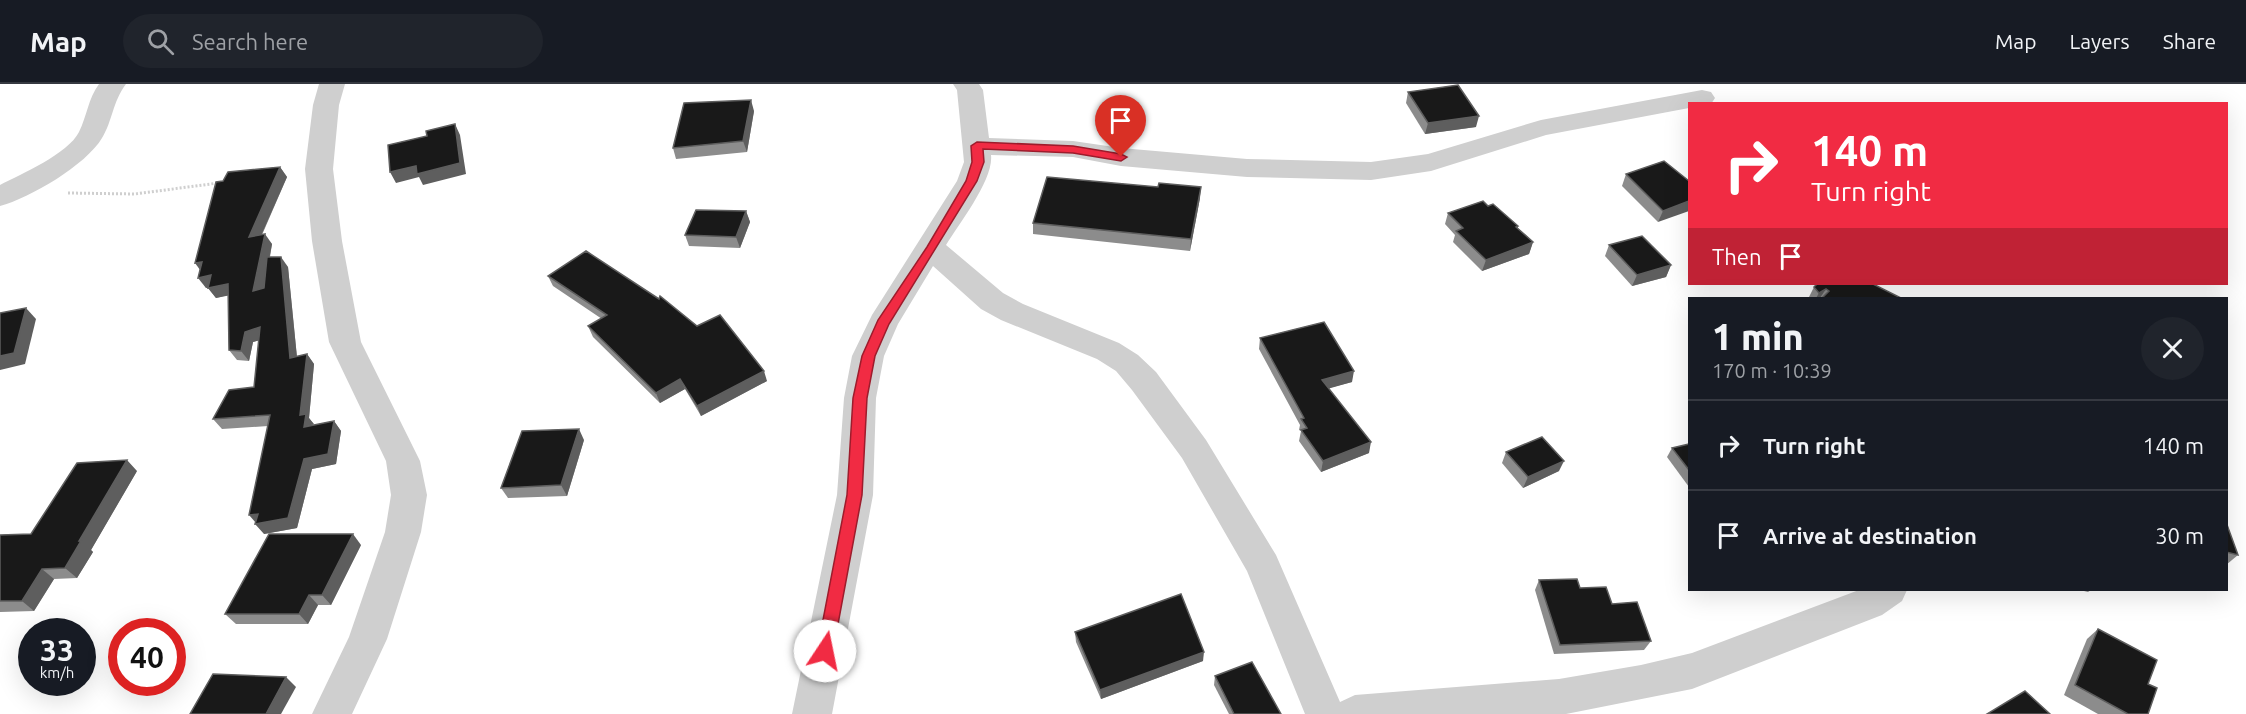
<!DOCTYPE html>
<meta charset="utf-8">
<style>
:root{--surface:#171b24;--page:#20242c;--text:#f1f3f6;--muted:#9ea1a6;--line:#363941}
body{margin:0;font-family:Ubuntu,sans-serif;background:var(--page);color:var(--text);height:100vh;display:flex;flex-direction:column;font-size:22px;white-space:nowrap}
*{box-sizing:border-box;margin:0}
p{font-size:20px;color:var(--muted)}
.icon{flex:none;width:33px;height:33px;fill:none;stroke:currentColor;stroke-width:2;stroke-linecap:round;stroke-linejoin:round}
.map{position:relative;flex:1;overflow:hidden}
.side{position:absolute;left:1688px;top:213px;width:540px;height:294px;display:flex;flex-direction:column;background:var(--surface);border-radius:0px;box-shadow:0 6px 24px #0002}
.side>*{flex:none}
.guide{position:absolute;left:1688px;top:18px;width:540px;height:183px;border-radius:0px;box-shadow:0 6px 24px #0002;background:#f12b43;color:#fff;overflow:hidden}
.speed{position:absolute;left:18px;top:534px;display:flex;gap:12px;font-size:30px;font-weight:700;text-align:center}
.speed>*{display:grid;place-content:center;width:78px;height:78px;border-radius:50%;background:var(--surface);box-shadow:0 6px 24px #0002;line-height:1}
.speed small{font-size:15px;font-weight:400}
.speed .limit{border:9px solid #d22;background:#fff;color:#111}
.pin{position:absolute;display:grid;place-items:center;width:51px;height:51px;color:#fff;margin:-62px -26px;border-radius:50% 50% 50% 0;rotate:-45deg;box-shadow:0 0 6px #0007}
.pin .icon{rotate:45deg}
.me{position:absolute;width:66px;margin:-33px;rotate:11deg;stroke-linejoin:round;filter:drop-shadow(0 0 4px #0008)}
.turn{display:flex;align-items:center;gap:21px;height:126px;padding:0 24px;font-size:27px}
.turn .icon{width:78px;height:78px;stroke-width:2.5}
.turn b{display:block;font-size:42px;line-height:51px}
.then{display:flex;align-items:center;height:57px;padding:0 24px;background:#0003;gap:12px;font-size:22px}
.round{display:grid;place-items:center;flex:none;width:63px;height:63px;border-radius:32px;background:var(--page)}
.summary{display:flex;align-items:center;justify-content:space-between;height:102px;padding:0 24px}
h1{font-size:36px;font-weight:800;line-height:45px}
ul{padding:0;list-style:none}
li{display:flex;align-items:center;gap:18px;height:90px;padding:0 24px;border-top:2px solid var(--line)}
li div{flex:1}
li b{display:block;font-size:22px}
li em{font-style:normal}
header{display:flex;align-items:center;gap:36px;box-sizing:border-box;height:84px;padding:0 30px;background:var(--surface);border-bottom:2px solid var(--line)}
header strong{font-size:28px}
nav{display:flex;gap:33px;margin-inline-start:auto;font-size:21px}
.search{width:420px;height:54px;background:var(--page);display:flex;align-items:center;gap:15px;box-sizing:border-box;padding:0 21px;border-radius:33px;color:var(--muted);font-size:22px}
.map>svg:first-child{display:block}
.lines{fill:none;stroke-linecap:round;stroke-linejoin:round}
.path{stroke:#cfcfcf;stroke-width:3;stroke-dasharray:2 2;stroke-linecap:butt}
.minor{fill:#cfcfcf;fill-rule:evenodd}
.wall{fill:#8c8c8c}
.shaded-wall{fill:#5e5e5e}
.building{fill:#191919;stroke:#5e5e5e;stroke-width:1.5}
.route{fill:#f12b43;stroke:#9d1c2c;stroke-width:1.5}
</style>
<header>
<strong>Map</strong>
<div class="search"><svg class="icon" aria-label="search" viewBox="0 0 24 24"><circle cx="10" cy="10" r="6"/><path d="M15 15l6 6"/></svg>Search here</div>
<nav><a>Map</a><a>Layers</a><a>Share</a></nav>
</header>
<div class="map">
<svg width="2246" height="630" viewBox="0 0 2246 630">
<rect width="100%" height="100%" fill="#fff"/>
<g class="lines">
<path class="path" d="M68 109 135 110 218 99"/>
<g class="minor">
<path d="M99 0H126C112 19 113 36 102 54 86 81 30 114 0 122V101C21 90 68 70 79 48 87 32 88 15 99 0Z"/>
<path d="M319 0H345L339 21 333 85 342 157 361 258 420 377 427 411 421 448 387 555 352 630H312L349 553 385 448 391 411 386 377 329 258 312 157 305 85 313 21Z"/>
<path d="M953 0H979L983 6 989 54 1073 57 1121 64 1247 75 1371 78 1428 70 1541 36 1702 6 1711 8 1715 14 1711 20H1689V24L1546 51 1431 87 1371 96 1247 93 1121 82 1073 73 991 71C994 95 959 140 946 161L1003 209 1023 220 1119 259 1138 271 1156 288 1206 356 1276 471 1340 618 1355 611 1559 595 1641 581 1692 569 1859 506H1907L1902 517 1882 531 1692 605 1566 630H1305L1247 487 1182 374 1132 306 1116 287 1097 275 1001 236 981 225 933 182 898 240 884 272 876 314 873 411 832 630H792L837 411 844 314 852 272 872 231 957 97 964 78 957 6Z"/>
</g>
</g>
<g class="wall">
<path d="M1408 8 1476 43 1425 50 1406 19Z"/>
<path d="M754 27 747 68 676 75 673 64Z"/>
<path d="M280 83 287 93 262 151 272 160 270 173 288 183 297 273 307 270 314 280 309 334 314 341 334 337 341 347 336 380 312 385 297 444 264 450 268 342 222 345 213 335 254 303 259 256 253 258 249 277 237 276 229 266 228 211 216 214 208 204H206L200 186 223 97Z"/>
<path d="M1626 90 1689 97 1658 138 1622 102Z"/>
<path d="M1200 114 1190 167 1033 150V139Z"/>
<path d="M1488 122 1518 142V144L1533 158 1529 170 1482 187 1453 158 1455 151 1445 140 1448 129Z"/>
<path d="M746 127 750 138 740 164 689 162 685 151Z"/>
<path d="M1609 161 1671 181 1666 193 1632 202 1605 172Z"/>
<path d="M548 192 767 297 701 332 685 305 660 319 593 253 588 242 602 235 553 202Z"/>
<path d="M1814 203 1897 214H1810L1809 213Z"/>
<path d="M1260 254 1352 298 1329 304 1369 369 1321 388 1299 357 1301 347 1299 346 1300 341 1259 265Z"/>
<path d="M584 356 567 412 508 414 501 404Z"/>
<path d="M1689 360V403L1667 373 1672 364Z"/>
<path d="M1506 368 1559 387 1523 404 1502 379Z"/>
<path d="M137 387 91 466 93 468 77 494 54 495 34 527 0 528V451L31 450Z"/>
<path d="M2226 438 2238 471 2226 481Z"/>
<path d="M361 461 331 521H318L308 540H236L225 530Z"/>
<path d="M1539 496 1580 504 1612 520 1651 557 1644 566 1554 570 1535 506Z"/>
<path d="M2080 506H2091L2088 508Z"/>
<path d="M2098 545 2148 630H2098L2064 611 2087 555Z"/>
<path d="M1075 548 1203 577 1101 615 1076 558Z"/>
<path d="M1215 592 1281 630H1229L1214 601Z"/>
</g>
<g class="shaded-wall">
<path d="M751 16 754 27 747 68 743 57Z"/>
<path d="M1479 32 1476 43 1425 50 1428 39Z"/>
<path d="M455 40 460 51 466 90 423 101 419 93 396 99 390 88 416 82Z"/>
<path d="M280 83 287 93 256 163 249 153Z"/>
<path d="M1201 103 1200 114 1190 167 1191 155Z"/>
<path d="M1689 117V127L1658 138 1663 127Z"/>
<path d="M746 127 750 138 740 164 736 153Z"/>
<path d="M265 150 272 160 261 218 253 207Z"/>
<path d="M1533 158 1529 170 1482 187 1486 176Z"/>
<path d="M281 173 288 183 298 284 290 274Z"/>
<path d="M202 178 203 190 195 179Z"/>
<path d="M1671 181 1666 193 1632 202 1637 191Z"/>
<path d="M211 191 219 201 206 204 198 194Z"/>
<path d="M228 200 236 210 216 214 208 204Z"/>
<path d="M1826 205 1820 214H1816L1819 209Z"/>
<path d="M26 224 36 235 25 280 0 286V272Z"/>
<path d="M260 243 268 254 253 258 249 277 241 267 245 248Z"/>
<path d="M307 270 314 280 309 334 314 340 304 343 300 331Z"/>
<path d="M764 287 767 297 701 332 697 322Z"/>
<path d="M1354 287 1352 298 1320 307 1322 296Z"/>
<path d="M680 295 685 305 660 319 656 309Z"/>
<path d="M334 337 341 347 336 380 312 385 297 444 264 450 255 440H257L249 431 304 375Z"/>
<path d="M579 345 584 356 567 412 561 401Z"/>
<path d="M1371 358 1369 369 1321 388 1323 377Z"/>
<path d="M127 376 137 387 91 466 93 468 77 494 65 484 79 457Z"/>
<path d="M1564 377 1559 387 1523 404 1528 393Z"/>
<path d="M353 450 361 461 331 521 322 511Z"/>
<path d="M42 485 54 495 34 527 22 517Z"/>
<path d="M309 511 318 521 308 540 299 530Z"/>
<path d="M1204 568 1203 577 1101 615 1100 606Z"/>
<path d="M286 593 296 603 281 630H266Z"/>
</g>
<g class="building">
<path d="M1458 1 1479 32 1428 39 1408 8Z"/>
<path d="M751 16 743 57 673 64 684 19Z"/>
<path d="M455 40 460 79 417 90 416 82 390 88 388 61 427 52 426 47Z"/>
<path d="M1664 77 1689 97V117L1663 127 1626 90Z"/>
<path d="M280 83 249 153 265 150 253 207 264 204 267 173H281L290 274 307 270 300 331 306 330 304 343 334 337 328 370 304 375 288 434 255 440 258 430 249 431 270 331 213 335 229 306 254 303 260 243 245 248 241 267 229 266 228 200 208 204 211 191 198 194 202 178 195 179 216 98 223 97 228 88Z"/>
<path d="M1047 93 1158 103 1159 99 1201 103 1191 155 1033 139Z"/>
<path d="M1483 117 1488 122 1493 120 1518 142 1516 143 1533 158 1486 176 1456 147 1463 144 1448 129Z"/>
<path d="M696 126 746 127 736 153 685 151Z"/>
<path d="M1642 152 1671 181 1637 191 1609 161Z"/>
<path d="M586 167 659 215 660 212 697 242 720 231 764 287 697 322 680 295 656 309 588 242 607 231 548 192Z"/>
<path d="M1817 200H1873L1899 213 1897 214H1822L1829 207 1826 205 1819 209 1814 203Z"/>
<path d="M26 224 14 269 0 272V229Z"/>
<path d="M1324 238 1354 287 1322 296 1371 358 1323 377 1301 346 1307 344 1301 335 1304 334 1260 254Z"/>
<path d="M579 345 561 401 501 404 522 347Z"/>
<path d="M1542 353 1564 377 1528 393 1506 368Z"/>
<path d="M1689 360V386L1672 364Z"/>
<path d="M127 376 79 457H81L65 484 42 485 22 517H0V451L31 450 77 379Z"/>
<path d="M2226 438 2238 471 2226 468Z"/>
<path d="M269 450H353L322 511H309L299 530H225Z"/>
<path d="M1577 495 1580 504 1606 503 1612 520 1637 518 1651 557 1560 561 1539 496Z"/>
<path d="M1181 510 1204 568 1100 606 1075 548Z"/>
<path d="M2098 545 2157 576 2148 600 2157 604 2148 630H2128L2075 601Z"/>
<path d="M1252 578 1281 630H1234L1215 592Z"/>
<path d="M213 590 286 593 266 630H190Z"/>
<path d="M2025 607 2050 630H1987Z"/>
</g>
<path class="route" d="M977 58 1073 62 1121 70 1127 73 1121 77 1073 69 983 65 984 78 977 97 889 240 875 272 867 314 862 411 833 567 831 572 825 574 820 572 817 567 847 411 853 314 862 272 878 236 927 163 966 97 972 78 971 62Z"/>
</svg>
<div class="speed"><div>33<small>km/h</small></div><div class="limit">40</div></div>
<div class="pin" style="left:1121px;top:73px;background:#d93025"><svg class="icon" aria-label="arrive" viewBox="0 0 24 24"><path d="M6 21V4h12l-3 4 3 4H6"/></svg></div>
<svg class="me" style="left:825px;top:567px" viewBox="-20 -20 40 40"><circle r="19" fill="#fff"/><path d="M0-13L10 11 0 6-10 11z" fill="#f12b43"/></svg>
<div class="guide">
<div class="turn"><svg class="icon" aria-label="right" viewBox="0 0 24 24"><path d="M7 20v-9h11M14 6l5 5-5 5"/></svg><div><b>140 m</b>Turn right</div></div>
<div class="then">Then<svg class="icon" aria-label="arrive" viewBox="0 0 24 24"><path d="M6 21V4h12l-3 4 3 4H6"/></svg></div>
</div>
<section class="side">
<div class="summary"><div><h1>1 min</h1><p>170 m · 10:39</p></div><a class="round"><svg class="icon" aria-label="close" viewBox="0 0 24 24"><path d="M6 6l12 12M18 6L6 18"/></svg></a></div>
<ul>
<li><svg class="icon" aria-label="right" viewBox="0 0 24 24"><path d="M7 20v-9h11M14 6l5 5-5 5"/></svg><div><b>Turn right</b></div><em>140 m</em></li>
<li><svg class="icon" aria-label="arrive" viewBox="0 0 24 24"><path d="M6 21V4h12l-3 4 3 4H6"/></svg><div><b>Arrive at destination</b></div><em>30 m</em></li>
</ul>
</section>
</div>
